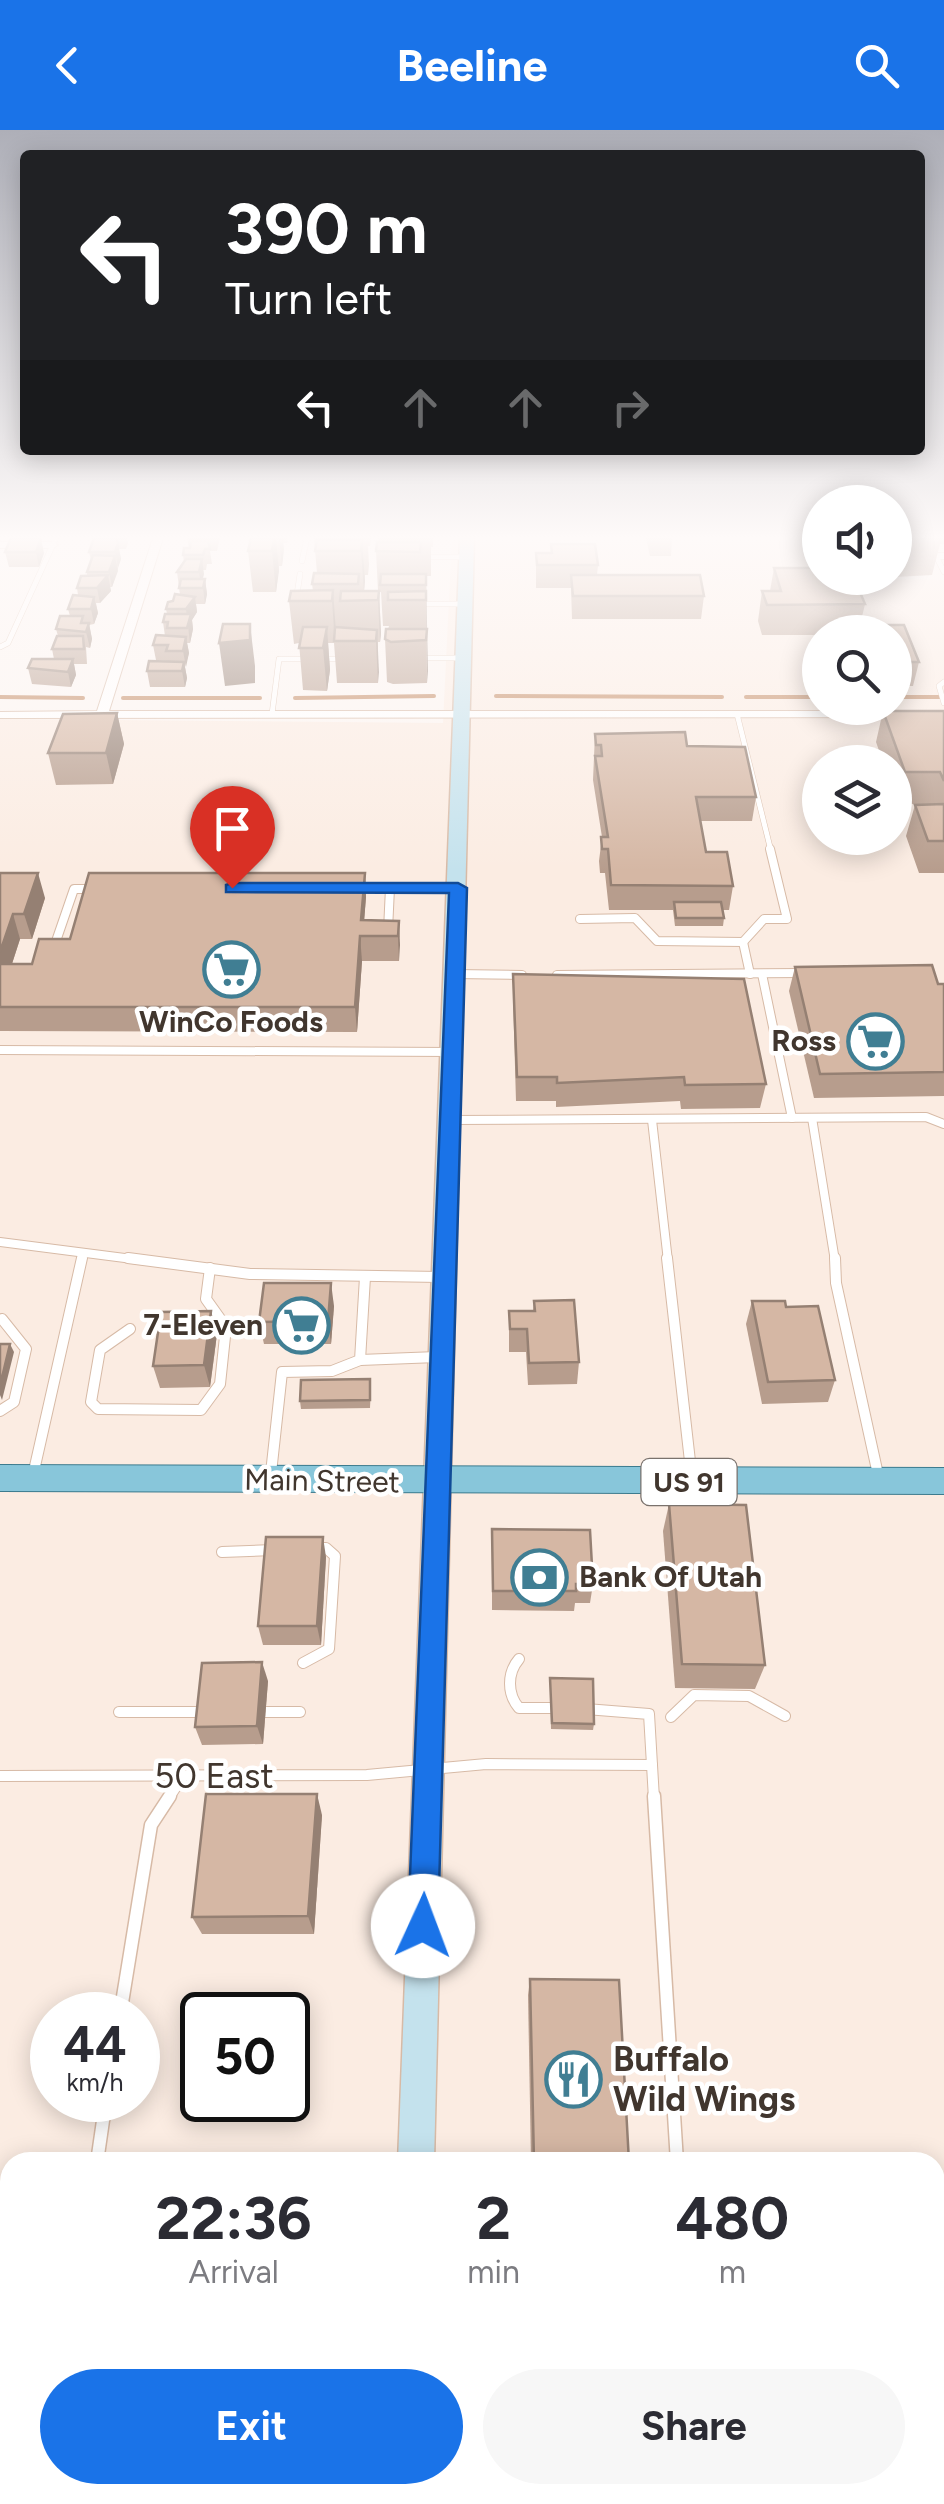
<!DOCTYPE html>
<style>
:root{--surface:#fff;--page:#f7f7f7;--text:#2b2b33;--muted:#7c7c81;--accent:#1a73e8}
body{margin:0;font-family:Figtree,sans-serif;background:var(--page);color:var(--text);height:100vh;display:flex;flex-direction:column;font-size:38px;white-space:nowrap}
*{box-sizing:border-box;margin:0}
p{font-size:32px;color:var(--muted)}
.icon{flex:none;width:55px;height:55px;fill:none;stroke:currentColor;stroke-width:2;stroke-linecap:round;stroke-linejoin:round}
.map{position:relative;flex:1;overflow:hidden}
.details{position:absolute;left:0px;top:2022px;width:945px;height:352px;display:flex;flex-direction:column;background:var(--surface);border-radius:30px 30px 0 0;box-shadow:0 5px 25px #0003}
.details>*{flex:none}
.top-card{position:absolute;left:20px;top:20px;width:905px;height:305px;border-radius:10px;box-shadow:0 5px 25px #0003;background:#202124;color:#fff;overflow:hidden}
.controls{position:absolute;left:802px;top:355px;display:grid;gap:20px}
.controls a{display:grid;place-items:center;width:110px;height:110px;border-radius:50%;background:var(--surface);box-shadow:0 5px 25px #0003;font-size:50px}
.speed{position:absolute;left:30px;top:1862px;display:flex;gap:20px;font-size:50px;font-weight:700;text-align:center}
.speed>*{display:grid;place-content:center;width:130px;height:130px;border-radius:50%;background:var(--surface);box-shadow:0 5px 25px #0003;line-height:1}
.speed small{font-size:25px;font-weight:400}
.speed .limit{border:5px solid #111;border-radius:15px;background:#fff;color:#111}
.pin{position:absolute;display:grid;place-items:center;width:85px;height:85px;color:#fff;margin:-102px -42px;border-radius:50% 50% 50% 0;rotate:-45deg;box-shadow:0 0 10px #0007}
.pin .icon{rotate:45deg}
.me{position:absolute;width:110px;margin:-55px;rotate:2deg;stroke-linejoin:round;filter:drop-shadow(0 0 8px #0008)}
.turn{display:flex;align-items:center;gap:35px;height:210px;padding:0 40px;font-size:45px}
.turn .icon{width:130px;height:130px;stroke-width:2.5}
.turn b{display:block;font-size:70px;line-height:85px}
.lanes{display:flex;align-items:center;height:95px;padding:0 40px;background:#0003;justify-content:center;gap:50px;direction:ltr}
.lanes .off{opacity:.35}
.eta{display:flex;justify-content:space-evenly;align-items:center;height:170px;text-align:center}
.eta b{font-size:60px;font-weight:700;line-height:70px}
.action{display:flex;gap:20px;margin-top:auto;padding:20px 40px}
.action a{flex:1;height:115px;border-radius:60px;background:var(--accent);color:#fff;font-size:40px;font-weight:700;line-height:115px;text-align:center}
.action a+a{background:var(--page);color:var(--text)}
header{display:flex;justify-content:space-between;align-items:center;height:130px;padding:0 40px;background:var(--accent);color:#fff;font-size:45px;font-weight:700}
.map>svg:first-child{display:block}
.built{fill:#fbece2;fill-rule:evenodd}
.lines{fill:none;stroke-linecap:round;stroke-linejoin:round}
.stream{stroke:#c1865c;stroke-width:4}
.service-far3-casing{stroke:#d7baa6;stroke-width:6}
.service-far2-casing{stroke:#d7baa6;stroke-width:10}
.service-far1-casing{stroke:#d7baa6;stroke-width:12}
.service-casing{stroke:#d7baa6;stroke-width:15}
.minor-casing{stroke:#d7baa6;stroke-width:2}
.secondary-casing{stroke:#d7baa6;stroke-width:3}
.primary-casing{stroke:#3c7b8e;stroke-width:2}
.service-far3{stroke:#fff;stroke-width:5}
.service-far2{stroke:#fff;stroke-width:8}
.service-far1{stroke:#fff;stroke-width:10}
.service{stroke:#fff;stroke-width:12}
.minor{fill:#fff;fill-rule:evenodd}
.secondary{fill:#c4e2ed;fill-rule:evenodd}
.primary{fill:#88c6da;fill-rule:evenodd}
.wall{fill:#b79d8d}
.shaded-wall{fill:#958073}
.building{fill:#d5b7a4;stroke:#958073;stroke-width:2.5}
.route{fill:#1a73e8;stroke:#114b97;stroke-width:2.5}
.labels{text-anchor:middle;stroke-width:9;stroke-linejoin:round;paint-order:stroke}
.shield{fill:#fff;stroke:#7a726d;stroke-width:2.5}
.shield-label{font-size:28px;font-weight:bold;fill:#41362e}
.poi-label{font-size:30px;font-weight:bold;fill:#41362e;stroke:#fff;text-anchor:end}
.street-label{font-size:30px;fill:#41362e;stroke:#fff}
.near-street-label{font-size:35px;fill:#41362e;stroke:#fff}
.near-poi-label{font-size:35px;font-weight:bold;fill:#41362e;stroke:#fff;text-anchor:start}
</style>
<header><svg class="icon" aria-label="back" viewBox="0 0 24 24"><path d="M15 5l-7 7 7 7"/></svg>Beeline<svg class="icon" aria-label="search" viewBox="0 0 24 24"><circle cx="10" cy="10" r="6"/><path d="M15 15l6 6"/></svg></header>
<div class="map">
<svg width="944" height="2374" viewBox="0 0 944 2374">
<rect width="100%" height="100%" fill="#fcf5f1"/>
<path class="built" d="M452 408H820V448L944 450V2374H0V589L443 593ZM820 502H895V578H820ZM820 632H895V708H820ZM52 1885H138V1970H52ZM202 1885H288V1970H202ZM10 2032H935V2365H10Z"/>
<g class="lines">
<g class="stream">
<path d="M496 566 722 567"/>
<path d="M0 567 83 568"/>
<path d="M746 567H820"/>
<path d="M895 567H944"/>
<path d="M123 568H260"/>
<path d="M295 568 434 566"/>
</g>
<defs>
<g id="service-far3">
<path d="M936 426 944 442"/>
<path d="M423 427H467"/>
<path d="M302 431 307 408"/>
<path d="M296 471 300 444"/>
<path d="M417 474H467"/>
<path d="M0 517 8 513 56 408"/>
<path d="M419 528H463"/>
<path d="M944 552 939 556 944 573"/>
<path d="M272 584 279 529H343"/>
<path d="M737 584 771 721"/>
</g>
<g id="service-far2">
<path d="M357 758H457"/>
<path d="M580 789 635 788 657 811 743 812 764 789H787L770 719"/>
<path d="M388 800 390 758"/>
<path d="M743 812 750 844"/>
<path d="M54 817 74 759H92"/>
<path d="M455 844 522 845"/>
<path d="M762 844 792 988"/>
<path d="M557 845 802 843"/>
<path d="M0 920 452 922"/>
<path d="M812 988 835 1131"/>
<path d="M452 990 926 987 944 994"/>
<path d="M652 990 668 1131"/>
<path d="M0 1112 148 1131"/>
<path d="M81 1131 83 1124"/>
</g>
<g id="service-far1">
<path d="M128 1128 250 1144 440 1147"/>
<path d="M667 1128 692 1349"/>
<path d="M835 1128 836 1153 879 1349"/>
<path d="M130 1199 100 1220 91 1272 98 1279 201 1280 220 1254 226 1197 206 1169 210 1138"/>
<path d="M360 1230 437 1227"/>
<path d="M0 1281 14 1272 26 1219 2 1189"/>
<path d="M271 1343 282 1242 332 1241 360 1230 365 1147"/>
<path d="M33 1345 82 1128"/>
<path d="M222 1422 273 1420"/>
<path d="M519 1529C507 1543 507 1564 519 1578H561"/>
<path d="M303 1533 329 1519 335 1426 326 1418H314"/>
<path d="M586 1579 649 1584 654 1669"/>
<path d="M119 1582H207"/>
<path d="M257 1582H300"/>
<path d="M671 1587 694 1565 749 1566 785 1586"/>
<path d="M0 1646 367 1645 486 1634 652 1635"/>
<path d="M168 1669 183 1646"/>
</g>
<g id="service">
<path d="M654 1666 677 2032"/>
<path d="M120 1885 151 1695 170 1666"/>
<path d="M97 2032 106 1970"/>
<path d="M753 2365 754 2374"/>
<path d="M815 2365 816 2374"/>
</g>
<g id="minor">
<path d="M153 408H163L109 581H944V587L0 588V582L97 581Z"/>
<path d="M0 412H53L58 415 53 418H0Z"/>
<rect x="895" y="423" width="49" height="6"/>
</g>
<g id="secondary">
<path d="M460 408H474L434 2032H398Z"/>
<rect x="385" y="2365" width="42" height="9"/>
</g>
<path id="primary" d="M0 1335 944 1338V1364L0 1361Z"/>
</defs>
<use href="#service-far3" class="service-far3-casing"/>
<use href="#service-far2" class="service-far2-casing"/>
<use href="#service-far1" class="service-far1-casing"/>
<use href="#service" class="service-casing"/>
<use href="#minor" class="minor-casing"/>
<use href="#secondary" class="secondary-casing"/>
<use href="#primary" class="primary-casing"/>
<use href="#service-far3" class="service-far3"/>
<use href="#service-far2" class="service-far2"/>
<use href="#service-far1" class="service-far1"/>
<use href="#service" class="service"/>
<use href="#minor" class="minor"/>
<use href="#secondary" class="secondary"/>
<use href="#primary" class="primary"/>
</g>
<g class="wall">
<path d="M11 408 44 423 39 437H9L5 422Z"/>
<path d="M94 408H127L128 413 126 419H119L121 429 112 457H110L111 461 100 473H96L98 483 94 494 89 495 92 509 90 518 86 517 87 534H74L76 545 71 557 32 554 28 538 54 529 52 519 58 506 56 499 70 486 68 479 78 465 77 458 87 446V442L91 430 89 422Z"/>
<path d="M187 408H220L217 421H210L212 434H207L206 440H203V449H205L207 464 205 474H196L197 482 192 490 193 499 190 513H187L189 523 185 537 187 548 185 557H150L147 541 168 531 156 530 153 515 165 506 163 492 167 484 166 479 180 465 177 442 184 433 183 425 189 418Z"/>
<path d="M251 408H288L287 413H283L282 436H279L276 462H253L248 421Z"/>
<path d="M314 408H371L370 416H368L369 435 368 445H365L364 461H378L376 421 378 408H433V417H431V446H426L427 553 393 554 387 552 385 509 389 496H383L381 462H379L381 503 380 512H378V553H337L334 513H328L330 540 327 561 303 560 299 513 294 514 289 471 313 461 312 454 317 443Z"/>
<path d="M646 408H672L671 426H650Z"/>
<path d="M805 408H820V432H811Z"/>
<path d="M895 408H944V414H940L932 445 895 447Z"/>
<path d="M551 414 598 435 597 445 704 466 701 489H572L571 458H536V423H551Z"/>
<path d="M774 438H820V448H854L865 474 860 495H904L919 532 913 556H895V502H820V505H762L758 491 762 461H770Z"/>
<path d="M883 581H944V743H919L906 706 915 675H932L897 673 895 668V632H883L876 612Z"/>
<path d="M117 583 124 614 113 654 56 655 48 623Z"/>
<path d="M595 604 687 616 756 667 752 691H700L706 722 733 756 729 780H723L724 788 723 796H675L673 780H609L605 743H600L599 731 602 707 593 650Z"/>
<path d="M0 743 45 768 32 809H20L12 834H32L70 809 365 743 366 767 364 790 399 791V831H362L357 902 0 901Z"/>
<path d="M795 837 944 854V966L814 968 789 861Z"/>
<path d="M513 844 766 954 760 978 681 979 680 971 556 977V971H516L513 868Z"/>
<path d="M534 1171 579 1232 577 1254 528 1255 526 1222H509V1181H533Z"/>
<path d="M752 1171 786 1177 835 1250 828 1272 762 1274 746 1194Z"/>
<path d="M334 1176 331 1214H264L259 1192Z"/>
<path d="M211 1181 217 1204 210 1257 160 1258 153 1236Z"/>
<path d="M371 1256 370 1278 301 1279 300 1271Z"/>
<path d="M669 1374 765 1535 755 1559 675 1558 663 1401Z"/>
<path d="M492 1399 593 1454 590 1473H575L574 1481 492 1480Z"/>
<path d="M326 1427 321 1515H263L258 1496Z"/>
<path d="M550 1548 594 1594 593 1600 551 1599Z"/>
<path d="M268 1551 263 1614 202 1615 195 1597Z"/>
<path d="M322 1685 314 1804H202L192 1787Z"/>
<path d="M530 1849 629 2032H531L528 1865Z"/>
<path d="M0 2326H10V2365L20 2369 194 2371V2374H0Z"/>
</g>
<g class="shaded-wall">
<path d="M41 408 44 423 39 437 36 422Z"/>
<path d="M274 408H276L279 441 276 462 272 421Z"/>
<path d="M279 408H283L284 420 282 436Z"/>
<path d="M362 410 365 451 364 462 361 421Z"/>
<path d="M118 413 121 429 118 437 115 422Z"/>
<path d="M115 426 118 441 112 457 109 442Z"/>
<path d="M202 429 204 444 201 457 199 442Z"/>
<path d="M426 444 428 541 427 553 426 470Z"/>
<path d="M108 445 111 461 100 473 97 458Z"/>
<path d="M205 449 207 464 205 474 203 458Z"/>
<path d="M333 460 336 502 335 513 332 471Z"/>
<path d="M379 461 381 503 380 512 378 470Z"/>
<path d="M94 467 98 483 94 494 91 479Z"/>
<path d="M195 467 197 482 192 490 193 499 190 513 186 479Z"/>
<path d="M89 493 92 509 90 518 86 502Z"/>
<path d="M250 494 255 536V553L225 556 219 513Z"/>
<path d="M327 497 330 540 327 561 323 518Z"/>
<path d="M377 500 379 542 378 553 376 511Z"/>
<path d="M186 507 189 523 186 537 183 521Z"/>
<path d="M73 529 76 545 71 557 68 542Z"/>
<path d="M184 532 187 548 185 557 182 541Z"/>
<path d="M117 583 124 614 113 654 106 623Z"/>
<path d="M38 743 45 768 32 809 24 784Z"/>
<path d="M365 743 366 767 363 806 361 790Z"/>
<path d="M13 784 20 809 4 858 0 845V822Z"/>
<path d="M399 791 400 815 399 831 398 806Z"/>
<path d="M360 806 362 831 357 902 355 877Z"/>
<path d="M331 1153 334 1176 331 1214 328 1191Z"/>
<path d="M211 1181 217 1204 210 1257 204 1235Z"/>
<path d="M10 1214 14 1222 2 1270 0 1265V1256Z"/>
<path d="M323 1407 326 1427 321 1515 317 1496Z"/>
<path d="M262 1532 268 1551 263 1614 257 1596Z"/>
<path d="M317 1664 322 1685 314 1804 308 1786Z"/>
<path d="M7 2329H10V2365H21L20 2369 0 2374Z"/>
</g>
<g class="building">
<path d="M11 408H41L36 422H5Z"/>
<path d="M94 408H116L118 413 115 422H89Z"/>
<path d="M251 408H274L272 421H248Z"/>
<path d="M317 410H362L361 421H315Z"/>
<path d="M191 411H208L210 419H205L203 425H183L184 418H190Z"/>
<path d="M377 412H421L420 422 376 421Z"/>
<path d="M551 414H595L598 435H537L536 423H552Z"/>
<path d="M93 425 115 426 109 442H87Z"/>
<path d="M186 429H202L199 442H177Z"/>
<path d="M774 438H820V448H854L865 474 767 475 762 461H781Z"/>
<path d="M314 443 359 444 358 454H312Z"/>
<path d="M381 444H426V455H380Z"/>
<path d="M108 445 97 458H77L81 446Z"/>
<path d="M571 445H700L704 466H573Z"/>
<path d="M181 449H205L203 458H179Z"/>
<path d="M333 460 332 471H289L291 461Z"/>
<path d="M341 461H379L378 470 340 471Z"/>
<path d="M426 461V470H388V462Z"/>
<path d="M175 464 195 467 186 479H166L168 472 173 471Z"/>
<path d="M73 465 94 467 91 479H68Z"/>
<path d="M165 484H191L187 498H167L168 492H163Z"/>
<path d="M60 486H83L81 493H89L86 502 56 499Z"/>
<path d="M223 494H250V510L219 513Z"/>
<path d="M859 495H904L919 532H895V502H862Z"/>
<path d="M303 497H327L323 518H299Z"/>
<path d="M335 497 377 500 376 511H334Z"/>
<path d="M386 499H427L426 510 391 512 385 509Z"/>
<path d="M156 505 186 507 183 521H166L168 515H153Z"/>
<path d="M57 506H83L84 519H52Z"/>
<path d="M32 529H73L68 542 28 538Z"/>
<path d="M149 531 184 532 182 541H147Z"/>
<path d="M883 581H944V651L940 642H905Z"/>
<path d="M117 583 106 623H48L63 584Z"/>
<path d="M685 602 687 616 745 617 756 667H696L706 722H727L733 756 611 755 608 719H602L601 707H608L595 626H602L601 615H596L595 604Z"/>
<path d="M944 674V711H928L915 675Z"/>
<path d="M0 743H38L24 784H13L0 822Z"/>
<path d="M89 743H365L361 790 399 791 398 806H360L355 877H0V834H32L39 809H70Z"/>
<path d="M674 772H721L724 788H676Z"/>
<path d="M932 835 938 854H944V942L820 944 795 837Z"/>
<path d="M513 844 744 849 766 954 685 955 684 947 557 953V947H517Z"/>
<path d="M264 1153H331L328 1191 259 1192Z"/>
<path d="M574 1170 579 1232 529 1233 527 1199H510L509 1181H535L534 1171Z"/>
<path d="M752 1171H785L786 1177 818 1176 835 1250 768 1252Z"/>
<path d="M211 1181 204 1235 153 1236 161 1182Z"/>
<path d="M0 1214H10L0 1256Z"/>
<path d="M370 1249V1270L300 1271 301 1250Z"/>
<path d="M669 1374 746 1375 765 1535 682 1534Z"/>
<path d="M492 1399 590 1400 593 1454H576V1461H493Z"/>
<path d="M266 1407H323L317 1496H258Z"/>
<path d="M262 1532 257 1596 195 1597 202 1533Z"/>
<path d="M550 1548 593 1549 594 1594 552 1593Z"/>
<path d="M206 1664H317L308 1786 192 1787Z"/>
<path d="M530 1849 619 1850 629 2032H534Z"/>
<path d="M0 2329H7L0 2368Z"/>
<path d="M510 2365H597L598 2374H510Z"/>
</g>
<linearGradient id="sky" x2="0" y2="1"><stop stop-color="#aeafb8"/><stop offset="0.55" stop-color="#fefaf9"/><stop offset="1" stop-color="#fefaf9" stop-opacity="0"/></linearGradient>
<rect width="944" height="741" fill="url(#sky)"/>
<path class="route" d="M232 753H458L467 758 438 1796 434 1807 423 1811 412 1807 408 1796 449 763 226 762V755Z"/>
<defs>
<symbol id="supermarket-ring" viewBox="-11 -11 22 22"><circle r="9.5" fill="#fff" stroke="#407e93" stroke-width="1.5"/><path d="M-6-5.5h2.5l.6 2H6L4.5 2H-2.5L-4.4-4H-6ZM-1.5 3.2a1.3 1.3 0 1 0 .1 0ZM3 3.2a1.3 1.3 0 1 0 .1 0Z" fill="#407e93"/></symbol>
<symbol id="bank-ring" viewBox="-11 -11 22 22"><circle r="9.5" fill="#fff" stroke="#407e93" stroke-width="1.5"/><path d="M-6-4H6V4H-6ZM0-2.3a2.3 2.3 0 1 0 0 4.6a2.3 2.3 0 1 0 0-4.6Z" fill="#407e93"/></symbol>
<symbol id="restaurant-ring" viewBox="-11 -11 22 22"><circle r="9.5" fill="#fff" stroke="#407e93" stroke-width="1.5"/><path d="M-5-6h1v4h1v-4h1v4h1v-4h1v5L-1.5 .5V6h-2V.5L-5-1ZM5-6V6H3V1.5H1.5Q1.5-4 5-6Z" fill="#407e93"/></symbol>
</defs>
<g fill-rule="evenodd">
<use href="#supermarket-ring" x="200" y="808" width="63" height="63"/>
<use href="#supermarket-ring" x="844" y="880" width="63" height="63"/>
<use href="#supermarket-ring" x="270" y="1164" width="63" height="63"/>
<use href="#bank-ring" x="508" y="1416" width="63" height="63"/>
<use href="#restaurant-ring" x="542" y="1918" width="63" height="63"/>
</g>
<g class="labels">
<rect class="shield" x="641.5" y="1329" width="95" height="46" rx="8"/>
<g class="shield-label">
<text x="689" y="1362">US 91</text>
</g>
<g class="poi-label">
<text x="231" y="902" text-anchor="middle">WinCo Foods</text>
<text x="836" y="921">Ross</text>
<text x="263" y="1205">7-Eleven</text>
<text x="579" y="1457" text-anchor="start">Bank Of Utah</text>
</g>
<g class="street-label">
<text transform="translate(322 1351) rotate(1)" y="10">Main Street</text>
</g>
<g class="near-street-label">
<text x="214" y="1658">50 East</text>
</g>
<g class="near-poi-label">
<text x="613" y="1941">Buffalo<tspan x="613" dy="40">Wild Wings</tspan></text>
</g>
</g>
</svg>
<div class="controls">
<a><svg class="icon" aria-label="sound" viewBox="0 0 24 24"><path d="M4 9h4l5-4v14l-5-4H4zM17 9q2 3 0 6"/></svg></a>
<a><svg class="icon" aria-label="search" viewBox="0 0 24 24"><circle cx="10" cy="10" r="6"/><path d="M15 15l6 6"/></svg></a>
<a><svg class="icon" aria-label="layers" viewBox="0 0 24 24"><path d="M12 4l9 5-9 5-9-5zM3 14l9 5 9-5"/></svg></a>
</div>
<div class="speed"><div>44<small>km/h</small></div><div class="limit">50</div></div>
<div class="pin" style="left:232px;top:758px;background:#d93025"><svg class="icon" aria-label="arrive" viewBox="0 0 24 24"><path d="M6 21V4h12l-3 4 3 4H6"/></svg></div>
<svg class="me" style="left:423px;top:1796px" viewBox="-20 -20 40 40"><circle r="19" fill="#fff"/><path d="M0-13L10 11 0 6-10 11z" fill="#1a73e8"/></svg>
<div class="top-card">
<div class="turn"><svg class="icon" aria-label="left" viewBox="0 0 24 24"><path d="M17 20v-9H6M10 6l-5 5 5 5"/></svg><div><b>390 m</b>Turn left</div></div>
<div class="lanes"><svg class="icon" aria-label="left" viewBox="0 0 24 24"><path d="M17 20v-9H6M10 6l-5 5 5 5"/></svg><svg class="icon off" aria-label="ahead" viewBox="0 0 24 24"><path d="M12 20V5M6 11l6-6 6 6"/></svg><svg class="icon off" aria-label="ahead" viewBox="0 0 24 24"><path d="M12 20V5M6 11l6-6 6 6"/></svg><svg class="icon off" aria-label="right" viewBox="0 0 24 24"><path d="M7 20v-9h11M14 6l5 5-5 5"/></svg></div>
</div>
<section class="details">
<div class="eta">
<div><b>22:36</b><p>Arrival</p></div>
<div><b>2</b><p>min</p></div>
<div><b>480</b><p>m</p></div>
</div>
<div class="action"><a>Exit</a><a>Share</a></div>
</section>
</div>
